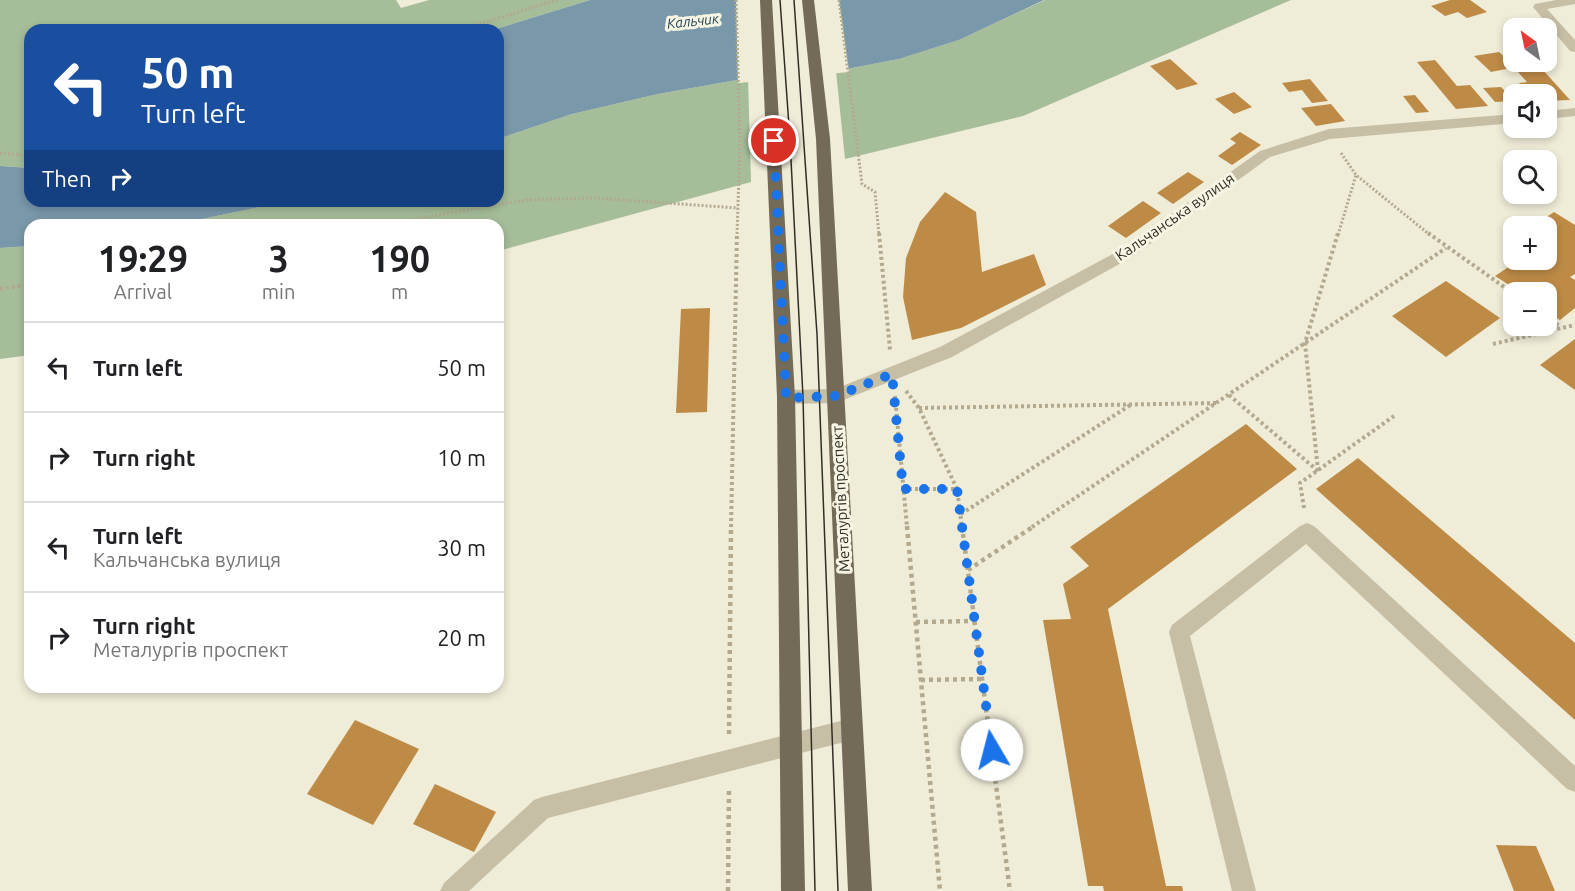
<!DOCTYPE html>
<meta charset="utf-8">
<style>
:root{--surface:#fff;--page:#f2f2f2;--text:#202124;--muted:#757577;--line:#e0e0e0}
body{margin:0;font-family:Ubuntu,sans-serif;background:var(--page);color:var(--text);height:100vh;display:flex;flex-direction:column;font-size:22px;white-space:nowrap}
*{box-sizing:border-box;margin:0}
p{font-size:20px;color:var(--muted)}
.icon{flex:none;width:33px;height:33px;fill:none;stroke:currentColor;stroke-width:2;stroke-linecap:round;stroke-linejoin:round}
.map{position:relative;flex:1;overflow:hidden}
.panel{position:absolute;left:24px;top:219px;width:480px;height:474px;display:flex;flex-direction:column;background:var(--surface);border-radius:18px;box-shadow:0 3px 9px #0003}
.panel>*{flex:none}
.top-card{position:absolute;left:24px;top:24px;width:480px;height:183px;border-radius:18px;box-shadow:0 3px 9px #0003;background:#1a4fa0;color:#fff;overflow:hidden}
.needle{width:39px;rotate:327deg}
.buttons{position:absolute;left:1503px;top:18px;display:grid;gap:12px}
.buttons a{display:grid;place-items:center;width:54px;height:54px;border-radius:12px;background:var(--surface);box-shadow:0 3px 9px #0003;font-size:30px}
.pin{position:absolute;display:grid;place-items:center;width:51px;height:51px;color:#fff;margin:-26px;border:3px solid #fff;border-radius:50%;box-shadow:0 2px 6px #0007}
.me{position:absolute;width:66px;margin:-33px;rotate:352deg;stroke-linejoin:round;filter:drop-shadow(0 0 4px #0008)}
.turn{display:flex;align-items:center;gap:21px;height:126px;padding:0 18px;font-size:27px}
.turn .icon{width:78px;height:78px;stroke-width:2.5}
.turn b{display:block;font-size:42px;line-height:51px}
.then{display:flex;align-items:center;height:57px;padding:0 18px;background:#0003;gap:12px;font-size:22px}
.eta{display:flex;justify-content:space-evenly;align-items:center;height:102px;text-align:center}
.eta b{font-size:36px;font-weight:700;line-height:42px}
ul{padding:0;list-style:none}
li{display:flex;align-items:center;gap:18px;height:90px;padding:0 18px;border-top:2px solid var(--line)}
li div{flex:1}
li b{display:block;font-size:22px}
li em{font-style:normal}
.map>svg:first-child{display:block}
.green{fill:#a5bd99}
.water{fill:#7998aa}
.pier{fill:#efecd8}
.building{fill:#be8b47}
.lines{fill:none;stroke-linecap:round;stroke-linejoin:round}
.path-far2{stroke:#b2a98f;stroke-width:3;stroke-dasharray:2 2;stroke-linecap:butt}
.path-far1{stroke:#b2a98f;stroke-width:4;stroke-dasharray:3 3;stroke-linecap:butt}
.path{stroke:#b2a98f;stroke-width:4.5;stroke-dasharray:4 4;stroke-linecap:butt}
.minor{fill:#c6bfa5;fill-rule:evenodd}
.major{fill:#736a58;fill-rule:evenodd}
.tram{stroke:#322e26;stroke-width:1.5}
.route{stroke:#1a73e8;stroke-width:10;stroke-dasharray:0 18}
.labels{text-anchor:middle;stroke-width:6;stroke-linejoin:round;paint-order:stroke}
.far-water-label{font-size:14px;font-style:italic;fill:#1e3d51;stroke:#f7f5e4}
.street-label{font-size:15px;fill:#322e26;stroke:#f7f5e4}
</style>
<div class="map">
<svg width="1575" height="891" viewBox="0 0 1575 891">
<rect width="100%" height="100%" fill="#efecd8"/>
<g class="green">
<path d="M0 0H396L401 8 429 0H590L493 30H30V168L0 166Z"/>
<path d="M1045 0H1291L1023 116 845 159 836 71 899 59 959 40Z"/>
<path d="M748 78 751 182 498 251V225H173L289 201H498V139L572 114 658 94Z"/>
<path d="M30 246V355L0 359V248Z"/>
</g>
<g class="water">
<path d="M590 0H1044L959 40 899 59 836 71 748 78 658 94 572 114 498 139V30H493Z"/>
<path d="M0 166 30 168V201H289L173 225H30V246L0 248Z"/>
</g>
<path class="pier" d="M736 0H839L849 72 738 83Z"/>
<g class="building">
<path d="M1450 0H1470L1487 12 1467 18 1458 12 1445 16 1431 6Z"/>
<path d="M1499 52 1516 67 1491 72 1474 56Z"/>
<path d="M1170 59 1198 84 1177 90 1150 66Z"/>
<path d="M1435 60 1457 86 1470 85 1488 106 1456 109 1417 62Z"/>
<path d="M1543 70 1570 100 1546 101V94H1529L1519 83 1527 82 1518 72Z"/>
<path d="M1310 79 1328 101 1312 103 1302 90 1289 92 1282 83Z"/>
<path d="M1501 87 1514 100V101L1495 102 1483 88Z"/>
<path d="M1234 92 1252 107 1234 114 1215 99Z"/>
<path d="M1415 95 1429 112 1416 113 1403 96Z"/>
<path d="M1331 104 1345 121 1316 126 1301 108Z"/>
<path d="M1240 132 1261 145 1232 165 1218 156 1236 143 1230 139Z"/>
<path d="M1188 172 1204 182 1173 204 1157 193Z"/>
<path d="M945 192 976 212 982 272 1034 254 1046 285 961 328 912 340 903 297 906 258 920 222Z"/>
<path d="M1143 201 1161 213 1126 238 1108 226Z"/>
<path d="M1554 212 1575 225V274L1570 277 1575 280V308L1560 320 1546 311V292H1520L1495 276 1519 260H1546V226H1533Z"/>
<path d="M1446 281 1500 318 1446 357 1392 316Z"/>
<path d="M710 308 707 412 676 413 681 309Z"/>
<path d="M1575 339V390L1540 365Z"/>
<path d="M1246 424 1297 469 1108 609 1166 886H1182L1183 891H1104L1103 886H1088L1043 620 1071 619 1063 584 1089 566 1070 547Z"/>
<path d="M1358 458 1575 643V720L1316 489Z"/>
<path d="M355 720 419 749 373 825 307 794Z"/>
<path d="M435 784 496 812 474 852 413 824Z"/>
<path d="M1496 845 1536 846 1555 891H1514Z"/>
</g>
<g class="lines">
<g class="path-far2">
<path d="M736 0 740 142 737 235"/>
<path d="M839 0 862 184 875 192 879 235"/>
<path d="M460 30 557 0"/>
<path d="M0 153 30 156"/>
<path d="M1341 153 1356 175 1430 235"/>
<path d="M380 225 526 200 594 198 738 208"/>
<path d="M1338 235 1356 175"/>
</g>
<g class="path-far1">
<path d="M879 233 890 350"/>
<path d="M1428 233 1514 294"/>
<path d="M0 289 30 284"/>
<path d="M1546 317 1561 327"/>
<path d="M1493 344 1575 325"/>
<path d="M906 391 919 408 957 489 962 527"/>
<path d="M1229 395 1318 471"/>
<path d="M895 396 907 527"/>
<path d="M919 408 1218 403"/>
<path d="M1318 471 1305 343 1338 233"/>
<path d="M903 489H957"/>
<path d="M1304 508 1300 483 1394 416"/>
<path d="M961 514 1132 404"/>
<path d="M731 527 737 233"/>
<path d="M1032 527 1446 248"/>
</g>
<g class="path">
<path d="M907 526 940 891"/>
<path d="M962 526 1010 891"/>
<path d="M968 570 1034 526"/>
<path d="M916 622 975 621"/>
<path d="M921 680 982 679"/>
<path d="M729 734 731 526"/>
<path d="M728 891 729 787"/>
</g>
<g class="minor">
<path d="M1556 0H1575V4L1547 9 1575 40V52L1570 51 1533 7 1535 4Z"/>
<path d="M1575 108V116L1546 119V111Z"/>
<path d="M1514 114V123L1330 139 1270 157 1132 257 952 357 836 403 786 404 780 402 777 397 780 392 786 390 835 389 940 347 1122 249 1260 151 1329 129Z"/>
<path d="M1307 523 1314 526 1575 766V792L1567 789 1306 544 1190 636 1256 891H1232L1169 632 1172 625 1300 526Z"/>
<path d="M852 718 860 721 863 729 860 737 852 740 548 818 469 891H440L444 883 534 800 542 797Z"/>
</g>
<g class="major">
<path d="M760 0H772L795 397 805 891H781L777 397Z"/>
<path d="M802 0H814L830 139 872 891H848L816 139Z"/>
</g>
<g class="tram">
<path d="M780 0 790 140 803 397 815 891"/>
<path d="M794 0 817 334 838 891"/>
</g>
</g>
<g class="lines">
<path class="route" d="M774 141 786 398 836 396 892 374 903 489H957L992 750"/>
</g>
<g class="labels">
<g class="far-water-label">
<text transform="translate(693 21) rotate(-6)" y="5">Кальчик</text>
</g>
<g class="street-label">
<text transform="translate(1175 217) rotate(-35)" y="5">Кальчанська вулиця</text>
<text transform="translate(841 499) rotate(-93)" y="5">Металургів проспект</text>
</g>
</g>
</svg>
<div class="buttons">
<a><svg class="needle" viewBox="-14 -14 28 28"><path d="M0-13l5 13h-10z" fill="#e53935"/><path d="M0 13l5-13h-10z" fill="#757577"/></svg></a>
<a><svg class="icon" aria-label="sound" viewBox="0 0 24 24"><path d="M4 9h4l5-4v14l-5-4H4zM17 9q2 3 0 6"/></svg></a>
<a><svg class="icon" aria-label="search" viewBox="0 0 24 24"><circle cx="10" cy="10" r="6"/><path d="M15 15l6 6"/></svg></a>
<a>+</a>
<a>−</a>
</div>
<div class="pin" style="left:774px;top:141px;background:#d93025"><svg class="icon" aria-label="arrive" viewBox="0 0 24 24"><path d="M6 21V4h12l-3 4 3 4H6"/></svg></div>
<svg class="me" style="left:992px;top:750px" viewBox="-20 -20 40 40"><circle r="19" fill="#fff"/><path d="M0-13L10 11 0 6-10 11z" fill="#1a73e8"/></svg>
<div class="top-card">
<div class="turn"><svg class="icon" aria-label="left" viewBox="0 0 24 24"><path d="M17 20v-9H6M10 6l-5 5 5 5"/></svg><div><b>50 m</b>Turn left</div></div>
<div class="then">Then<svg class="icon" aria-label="right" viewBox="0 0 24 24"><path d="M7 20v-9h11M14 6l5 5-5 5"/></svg></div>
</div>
<section class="panel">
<div class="eta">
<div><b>19:29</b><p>Arrival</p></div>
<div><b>3</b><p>min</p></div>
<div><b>190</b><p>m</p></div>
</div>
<ul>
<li><svg class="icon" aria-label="left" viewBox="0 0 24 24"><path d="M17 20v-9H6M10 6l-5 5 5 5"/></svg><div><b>Turn left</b></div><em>50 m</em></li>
<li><svg class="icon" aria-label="right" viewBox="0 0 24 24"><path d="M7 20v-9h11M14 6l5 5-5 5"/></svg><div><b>Turn right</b></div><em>10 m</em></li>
<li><svg class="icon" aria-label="left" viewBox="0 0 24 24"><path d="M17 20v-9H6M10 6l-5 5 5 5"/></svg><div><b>Turn left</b><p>Кальчанська вулиця</p></div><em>30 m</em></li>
<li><svg class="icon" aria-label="right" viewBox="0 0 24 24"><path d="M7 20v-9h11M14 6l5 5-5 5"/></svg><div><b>Turn right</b><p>Металургів проспект</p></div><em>20 m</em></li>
</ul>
</section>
</div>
